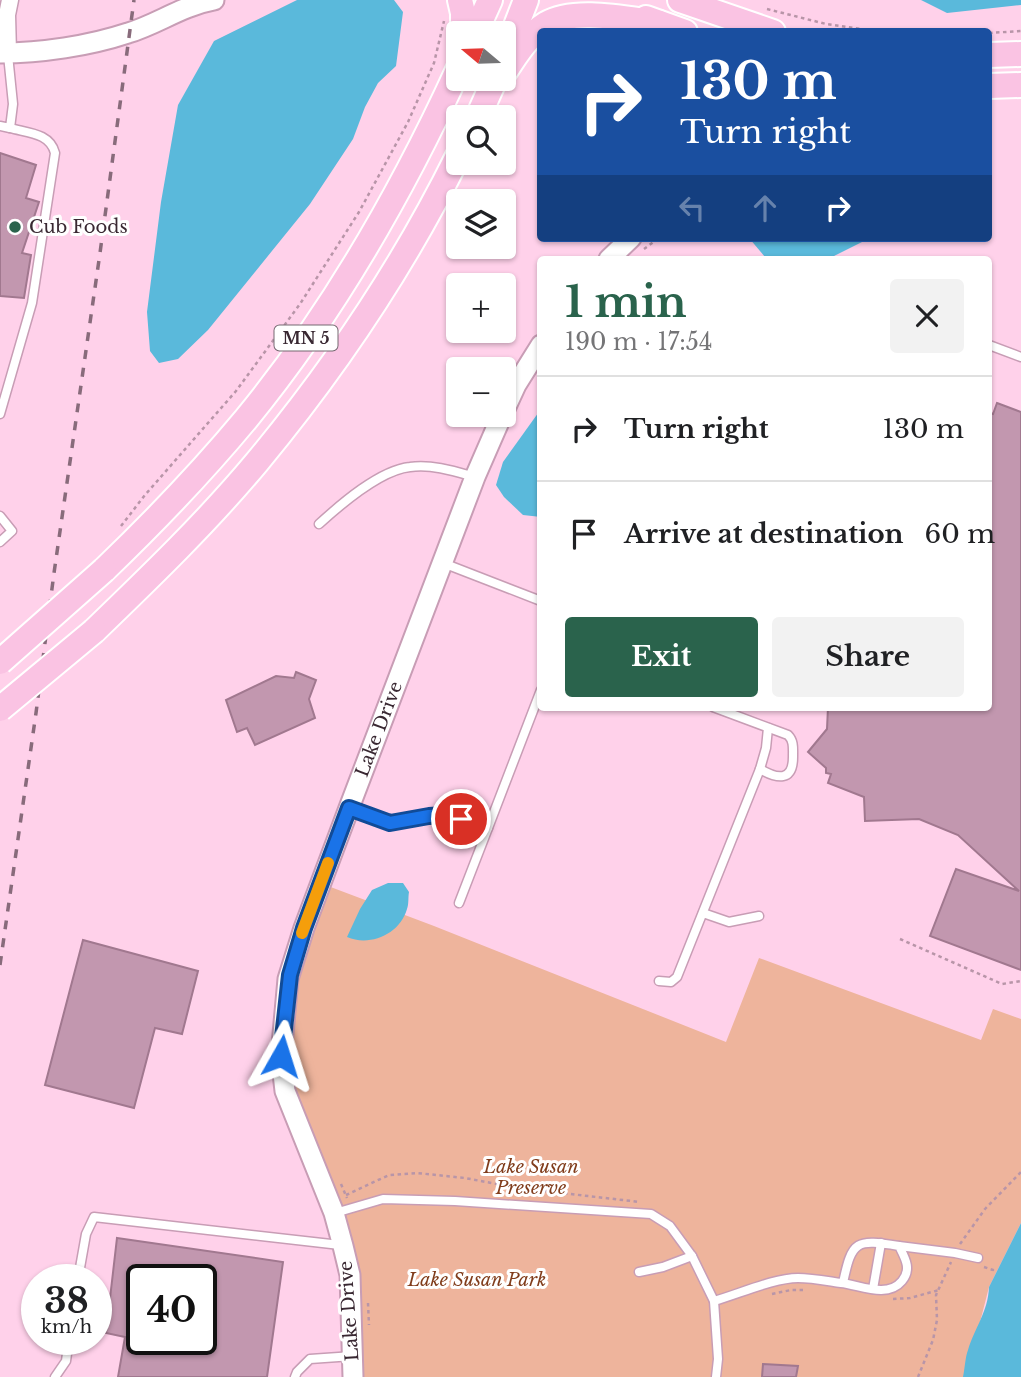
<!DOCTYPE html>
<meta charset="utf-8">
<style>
:root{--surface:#fff;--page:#f2f2f2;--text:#202124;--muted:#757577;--line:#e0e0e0;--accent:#2a634c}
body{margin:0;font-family:"Libre Baskerville",serif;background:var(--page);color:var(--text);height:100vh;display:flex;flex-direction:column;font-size:26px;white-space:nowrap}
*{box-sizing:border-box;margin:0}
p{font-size:23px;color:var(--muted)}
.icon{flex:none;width:38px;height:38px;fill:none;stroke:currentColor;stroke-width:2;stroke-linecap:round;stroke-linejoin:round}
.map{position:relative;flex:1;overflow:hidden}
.sheet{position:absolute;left:537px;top:256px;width:455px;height:455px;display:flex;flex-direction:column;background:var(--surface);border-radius:7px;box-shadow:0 2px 5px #0004}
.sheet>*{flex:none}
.banner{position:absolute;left:537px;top:28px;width:455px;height:214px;border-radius:7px;box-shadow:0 2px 5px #0004;background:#1a4fa0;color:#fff;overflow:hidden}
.needle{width:46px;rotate:289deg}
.fabs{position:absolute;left:446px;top:21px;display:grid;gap:14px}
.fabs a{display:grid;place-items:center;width:70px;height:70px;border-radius:7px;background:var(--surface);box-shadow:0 2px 5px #0004;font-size:35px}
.speed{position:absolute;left:21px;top:1264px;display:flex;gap:14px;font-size:35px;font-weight:700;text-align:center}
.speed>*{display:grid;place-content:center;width:91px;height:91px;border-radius:50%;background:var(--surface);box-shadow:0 2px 5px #0004;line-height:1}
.speed small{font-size:18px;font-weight:400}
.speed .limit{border:4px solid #111;border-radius:10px;background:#fff;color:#111}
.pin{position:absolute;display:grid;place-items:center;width:60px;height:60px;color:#fff;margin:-30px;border:4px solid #fff;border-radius:50%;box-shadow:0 2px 7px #0007}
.me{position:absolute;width:77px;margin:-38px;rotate:6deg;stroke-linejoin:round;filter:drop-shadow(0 0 5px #0008)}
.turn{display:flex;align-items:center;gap:24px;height:147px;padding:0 28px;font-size:32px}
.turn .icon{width:91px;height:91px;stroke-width:2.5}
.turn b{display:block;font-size:49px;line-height:60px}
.lanes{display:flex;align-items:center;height:66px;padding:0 28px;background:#0003;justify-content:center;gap:35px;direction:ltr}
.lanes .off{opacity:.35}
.round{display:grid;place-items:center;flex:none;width:74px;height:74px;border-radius:7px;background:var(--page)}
.summary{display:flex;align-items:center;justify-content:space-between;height:119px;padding:0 28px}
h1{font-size:42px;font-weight:700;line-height:52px;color:var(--accent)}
.cta{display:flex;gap:14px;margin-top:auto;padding:14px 28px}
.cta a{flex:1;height:80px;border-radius:7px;background:var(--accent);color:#fff;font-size:28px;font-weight:700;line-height:80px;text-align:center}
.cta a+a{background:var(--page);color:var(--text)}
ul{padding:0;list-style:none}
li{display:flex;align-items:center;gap:21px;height:105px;padding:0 28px;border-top:2px solid var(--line)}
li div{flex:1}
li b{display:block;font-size:26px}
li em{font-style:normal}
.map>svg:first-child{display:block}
.green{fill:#eeb49c}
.water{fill:#5ab9db}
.building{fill:#c297af;stroke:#a1788f;stroke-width:2;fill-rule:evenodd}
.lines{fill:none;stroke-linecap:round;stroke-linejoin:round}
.service-casing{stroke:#c89db5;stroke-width:11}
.minor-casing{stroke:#c89db5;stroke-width:19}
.tertiary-casing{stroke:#c89db5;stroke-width:23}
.primary-casing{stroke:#fff;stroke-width:28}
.path{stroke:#b895a8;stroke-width:2.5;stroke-dasharray:3.5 3.5;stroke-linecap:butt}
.service{stroke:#fff;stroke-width:8}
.minor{stroke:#fff;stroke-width:16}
.tertiary{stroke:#fff;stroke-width:19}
.primary{stroke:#fac3e3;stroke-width:24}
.rail{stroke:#886b7b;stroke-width:3.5;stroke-dasharray:9 9;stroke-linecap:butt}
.primary-bridge-casing{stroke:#fff;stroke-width:28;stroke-linecap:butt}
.primary-bridge{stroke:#fac3e3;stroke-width:24}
.route-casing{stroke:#114b97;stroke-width:18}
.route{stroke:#1a73e8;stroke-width:12}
.slow{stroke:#f59e0b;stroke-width:12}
.poi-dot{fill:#2a634c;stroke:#fff;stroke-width:2.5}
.labels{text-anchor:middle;stroke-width:6;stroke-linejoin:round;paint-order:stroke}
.shield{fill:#fff;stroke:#746870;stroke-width:2}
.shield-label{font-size:16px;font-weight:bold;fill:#392832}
.poi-label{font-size:18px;fill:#392832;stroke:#fff;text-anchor:start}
.street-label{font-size:18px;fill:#392832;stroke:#fff}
.park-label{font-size:18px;font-style:italic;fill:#813d1c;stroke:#fff}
</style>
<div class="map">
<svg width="1021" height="1377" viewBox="0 0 1021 1377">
<rect width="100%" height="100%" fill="#ffd1ea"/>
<path class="green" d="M320 883 434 926 726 1042 759 958 981 1040 993 1009 1021 1019V1223L989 1287 966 1377H353L350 1275 285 1091 288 979Z"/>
<g class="water">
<path d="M297 0H394L403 12 396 66 378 83 365 107 353 139 310 204 208 330 178 359 159 363 150 351 147 312 161 202 178 105 214 41Z"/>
<path d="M921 0H1021V5L947 13Z"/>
<path d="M749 238H865L862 242 828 259H778L765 257Z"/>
<path d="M541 409V517L523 515 504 497 496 485 503 462Z"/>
<path d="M388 883H403L409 892C408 897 409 904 407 909 400 934 370 947 347 937L360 909 372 890Z"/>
<path d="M1021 1223V1377H963C965 1368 965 1358 968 1350 975 1327 988 1312 989 1287Z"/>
</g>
<g class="building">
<path d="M0 153 36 165 26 198 39 202 22 253 31 255 24 298 0 296Z"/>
<path d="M997 403 1021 412V970L930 936 956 869 1019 891 958 835 919 819 865 821 864 797 828 783 831 774 826 773V768L808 752 827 729 828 707H989V413L993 414Z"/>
<path d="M296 672 316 680 309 699 315 718 255 745 247 728 237 732 226 700 276 676 294 678Z"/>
<path d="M83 940 198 971 182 1034 155 1028 134 1108 45 1085Z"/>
<path d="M117 1238 283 1262 267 1377H118L125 1337 106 1333ZM142 1279H201V1339H142Z"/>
<path d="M763 1364 798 1366 796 1377H762Z"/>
</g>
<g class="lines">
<defs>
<g id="service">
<path d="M0 126 10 128 13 104 8 55"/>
<path d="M989 345 1021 357"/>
<path d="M0 414 32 303 55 153C50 133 28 133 10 128"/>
<path d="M0 516 12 531 0 542"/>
<path d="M319 524C341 504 380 470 410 467 432 464 454 471 475 477"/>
<path d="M443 563 541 601"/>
<path d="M713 707 788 735C794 741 793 748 793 757 793 782 777 779 760 769"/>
<path d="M349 809 390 823 429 816 445 815 476 822 488 828 541 690"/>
<path d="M459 903 488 828"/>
<path d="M703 913 729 922 759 916"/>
<path d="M659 981 671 982 677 977 760 769 766 748 768 728"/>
<path d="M335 1213 383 1199 455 1201 651 1214 670 1226 692 1256 714 1301 718 1359 716 1377"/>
<path d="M899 1246 955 1253 978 1258"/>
<path d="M639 1272 663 1267 692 1256"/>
<path d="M78 1279 86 1234 94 1217 340 1245"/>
<path d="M873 1289 881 1243"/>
<path d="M714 1301C739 1294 774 1278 798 1278 812 1278 827 1281 841 1283 860 1285 887 1299 902 1281 912 1269 905 1258 899 1246 856 1239 852 1240 843 1283"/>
<path d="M55 1377 66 1361 69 1339"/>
<path d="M295 1377 297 1372 310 1359 353 1356"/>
</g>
<path id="minor" d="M8 53 7 15 10 0"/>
<g id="tertiary">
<path d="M0 53C41 53 89 46 128 33 158 24 181 6 214 0"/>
<path d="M609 259 631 238"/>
<path d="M504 411 516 385 541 345"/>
<path id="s1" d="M353 1377 350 1275 343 1246 334 1213 285 1091 281 1056 288 979 304 928 349 808 475 477 502 415"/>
</g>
<g id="primary">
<path d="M460 0 463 13V33"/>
<path d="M680 0 773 32"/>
<path d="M646 18 685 32"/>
<path d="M475 33 490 0"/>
<path d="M989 55 1021 54"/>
<path d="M504 57 526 0"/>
<path d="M504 73C515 56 528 35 546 24 574 7 627 19 659 23"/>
<path d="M989 86 1021 85"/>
<path d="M478 117 495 79"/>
<path d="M104 570C154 522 202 472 246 419 333 313 401 194 458 70"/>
<path d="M94 631C150 577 207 522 257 462 335 368 404 265 458 156"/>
</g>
</defs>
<use href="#service" class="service-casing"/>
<use href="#minor" class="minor-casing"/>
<use href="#tertiary" class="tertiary-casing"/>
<use href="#primary" class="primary-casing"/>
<g class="path">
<path d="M767 9 826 24 883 32"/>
<path d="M989 33 1021 31"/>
<path d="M644 249 659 238"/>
<path d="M121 526 145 495 236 391 300 304 359 212 408 122 434 63 444 21"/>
<path d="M900 939 1002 984 1021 981"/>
<path d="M341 1184 347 1198"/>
<path d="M346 1195 389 1175 417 1173 465 1178 518 1188 640 1202"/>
<path d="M960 1244 985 1209 1021 1172"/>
<path d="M984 1267 993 1270 992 1273"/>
<path d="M772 1294 791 1290H803"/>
<path d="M893 1299 910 1298 939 1290"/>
<path d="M368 1303 369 1325"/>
<path d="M918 1377 933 1340 937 1320 936 1295 951 1262"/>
</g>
<use href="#service" class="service"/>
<use href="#minor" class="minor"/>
<use href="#tertiary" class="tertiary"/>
<use href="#primary" class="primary"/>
<path class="rail" d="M0 965 36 713 54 573 100 253 134 0"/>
<defs>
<g id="primary-bridge">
<path d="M0 662 104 570"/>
<path d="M0 709 94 631"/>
</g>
</defs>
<use href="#primary-bridge" class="primary-bridge-casing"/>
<use href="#primary-bridge" class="primary-bridge"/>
</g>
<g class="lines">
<defs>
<path id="route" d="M281 1056 290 975 304 928 349 808 390 823 429 816 445 815 461 819"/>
</defs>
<use href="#route" class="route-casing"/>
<use href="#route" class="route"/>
<path class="slow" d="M302 933 328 863"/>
</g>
<circle class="poi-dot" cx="15" cy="227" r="7"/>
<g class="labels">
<rect class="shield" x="274.5" y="325.5" width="63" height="25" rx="5"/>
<g class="shield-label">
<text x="306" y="344">MN 5</text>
</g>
<g class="poi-label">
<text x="29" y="233">Cub Foods</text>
</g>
<g class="street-label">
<text dy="6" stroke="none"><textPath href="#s1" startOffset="676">Lake Drive</textPath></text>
<text transform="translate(349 1311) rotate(-94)" y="6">Lake Drive</text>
</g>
<g class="park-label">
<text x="531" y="1173">Lake Susan<tspan x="531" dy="21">Preserve</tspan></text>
<text x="477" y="1286">Lake Susan Park</text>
</g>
</g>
</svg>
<div class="fabs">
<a><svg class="needle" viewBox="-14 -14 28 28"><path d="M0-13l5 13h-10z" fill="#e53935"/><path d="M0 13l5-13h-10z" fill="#757577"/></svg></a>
<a><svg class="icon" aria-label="search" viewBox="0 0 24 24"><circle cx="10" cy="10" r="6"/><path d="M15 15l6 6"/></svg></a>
<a><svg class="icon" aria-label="layers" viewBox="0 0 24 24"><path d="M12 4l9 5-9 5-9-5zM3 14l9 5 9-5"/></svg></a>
<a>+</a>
<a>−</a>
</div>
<div class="speed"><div>38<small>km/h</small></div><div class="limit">40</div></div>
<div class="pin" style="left:461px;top:819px;background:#d93025"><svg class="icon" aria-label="arrive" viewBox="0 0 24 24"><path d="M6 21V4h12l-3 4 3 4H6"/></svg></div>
<svg class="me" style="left:281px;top:1056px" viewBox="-20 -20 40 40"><path d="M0-17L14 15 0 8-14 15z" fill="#1a73e8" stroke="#fff" stroke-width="4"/></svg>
<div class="banner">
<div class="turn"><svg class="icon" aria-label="right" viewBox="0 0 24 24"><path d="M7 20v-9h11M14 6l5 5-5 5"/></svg><div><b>130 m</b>Turn right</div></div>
<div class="lanes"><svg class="icon off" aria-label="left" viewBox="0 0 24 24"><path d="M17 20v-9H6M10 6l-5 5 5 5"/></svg><svg class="icon off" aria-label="ahead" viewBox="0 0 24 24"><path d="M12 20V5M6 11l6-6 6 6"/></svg><svg class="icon" aria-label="right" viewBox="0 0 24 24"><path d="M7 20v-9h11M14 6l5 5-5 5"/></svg></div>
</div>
<section class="sheet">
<div class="summary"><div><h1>1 min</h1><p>190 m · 17:54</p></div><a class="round"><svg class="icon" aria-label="close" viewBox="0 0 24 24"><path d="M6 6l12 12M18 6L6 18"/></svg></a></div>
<ul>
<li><svg class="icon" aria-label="right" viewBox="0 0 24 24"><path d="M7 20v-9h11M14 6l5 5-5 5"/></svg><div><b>Turn right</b></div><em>130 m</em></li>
<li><svg class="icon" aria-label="arrive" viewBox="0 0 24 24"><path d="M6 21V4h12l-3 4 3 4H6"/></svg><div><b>Arrive at destination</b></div><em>60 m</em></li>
</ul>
<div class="cta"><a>Exit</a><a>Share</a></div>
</section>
</div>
